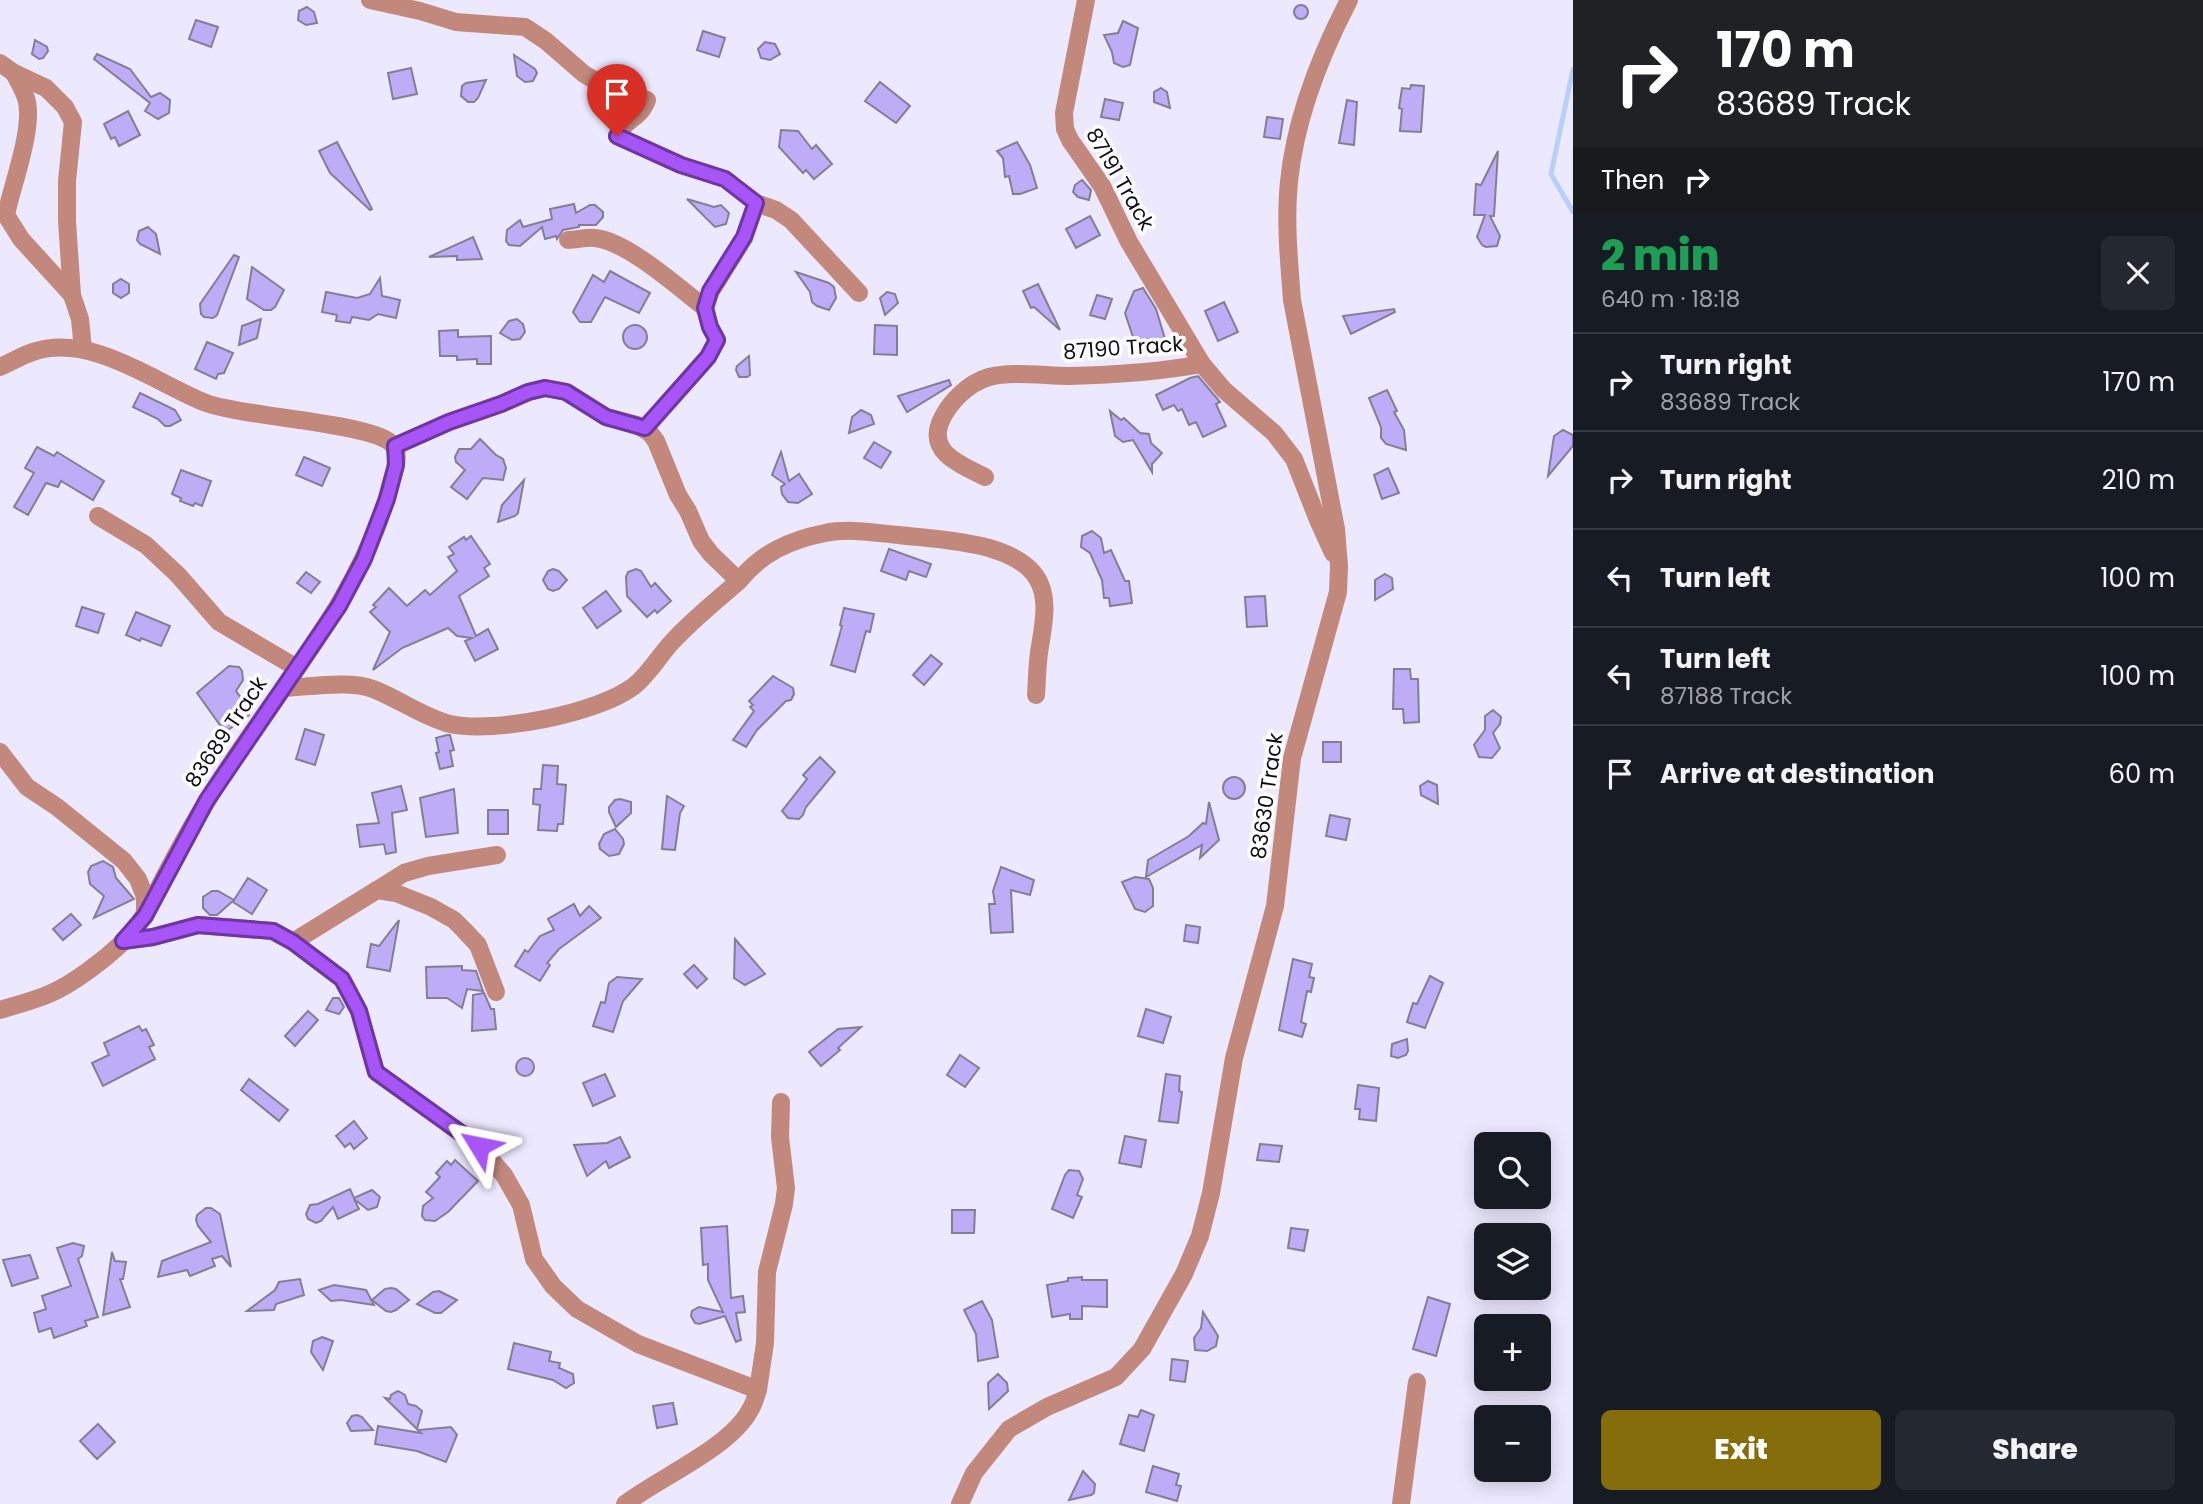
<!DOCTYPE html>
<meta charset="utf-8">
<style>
:root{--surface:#171b24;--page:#242831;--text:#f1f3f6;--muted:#9ea1a6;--line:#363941;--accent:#866d0b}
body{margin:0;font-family:Poppins,sans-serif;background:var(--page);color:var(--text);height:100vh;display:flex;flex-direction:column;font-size:26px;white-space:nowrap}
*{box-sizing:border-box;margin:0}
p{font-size:23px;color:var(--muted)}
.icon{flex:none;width:38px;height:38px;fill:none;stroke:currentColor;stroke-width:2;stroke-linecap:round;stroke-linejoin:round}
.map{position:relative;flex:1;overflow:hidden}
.panel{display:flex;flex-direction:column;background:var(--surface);width:630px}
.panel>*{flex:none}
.top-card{background:#202124;color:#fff;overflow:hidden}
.tools{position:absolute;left:1474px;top:1132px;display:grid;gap:14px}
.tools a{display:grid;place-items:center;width:77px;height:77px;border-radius:10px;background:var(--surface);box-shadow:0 4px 18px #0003;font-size:35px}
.pin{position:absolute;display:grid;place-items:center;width:60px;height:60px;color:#fff;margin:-72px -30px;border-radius:50% 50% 50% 0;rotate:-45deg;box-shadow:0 0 7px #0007}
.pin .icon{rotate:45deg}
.me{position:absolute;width:77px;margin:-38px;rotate:305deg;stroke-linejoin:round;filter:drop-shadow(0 0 5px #0008)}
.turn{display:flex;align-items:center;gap:24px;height:147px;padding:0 28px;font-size:32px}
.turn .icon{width:91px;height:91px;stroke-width:2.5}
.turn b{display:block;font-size:49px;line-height:60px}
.then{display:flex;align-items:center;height:66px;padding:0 28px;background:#0003;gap:14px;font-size:26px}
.round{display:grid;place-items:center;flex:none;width:74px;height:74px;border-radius:10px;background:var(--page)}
.summary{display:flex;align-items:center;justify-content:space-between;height:119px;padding:0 28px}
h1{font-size:42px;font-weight:800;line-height:52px;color:#1e9e55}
.button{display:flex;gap:14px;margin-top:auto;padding:14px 28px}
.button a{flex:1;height:80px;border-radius:10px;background:var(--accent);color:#fff;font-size:28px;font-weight:800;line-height:80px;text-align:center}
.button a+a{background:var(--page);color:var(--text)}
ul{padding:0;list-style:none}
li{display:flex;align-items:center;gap:21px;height:98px;padding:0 28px;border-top:2px solid var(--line)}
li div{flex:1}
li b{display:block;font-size:26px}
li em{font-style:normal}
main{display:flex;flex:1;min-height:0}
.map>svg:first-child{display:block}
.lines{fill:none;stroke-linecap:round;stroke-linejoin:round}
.stream{stroke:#b8d0f8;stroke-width:5}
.building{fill:#beadf6;stroke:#837e96;stroke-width:2}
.minor{stroke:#c1887b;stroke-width:18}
.route-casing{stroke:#6d37a1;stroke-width:18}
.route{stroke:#a855f7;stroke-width:12}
.labels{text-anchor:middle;stroke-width:7;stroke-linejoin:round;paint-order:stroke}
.street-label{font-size:21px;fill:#0e0c15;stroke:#fff}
</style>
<main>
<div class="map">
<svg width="1573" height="1504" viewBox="0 0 1573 1504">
<rect width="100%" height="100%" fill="#ece8fe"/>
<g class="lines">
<path class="stream" d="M1573 69 1551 174 1573 212"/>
</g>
<g class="building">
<circle cx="1301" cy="12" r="7"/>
<path d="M307 7 314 12 317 23 306 25 298 20 299 11Z"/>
<path d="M196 20 218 27 211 47 189 39Z"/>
<path d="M1123 21 1138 28 1130 65 1123 67 1114 63 1112 52 1104 35 1118 33Z"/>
<path d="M703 31 725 38 719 57 697 50Z"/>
<path d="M35 40 47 47 48 51 43 58 39 59 32 54Z"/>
<path d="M765 42 775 44 780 54 770 60 761 58 758 49Z"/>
<path d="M97 54 130 69 151 97 160 93 170 100 169 113 158 119 145 111 150 103 94 59Z"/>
<path d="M514 55 535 69 537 73 533 81 525 82 517 76Z"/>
<path d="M411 68 417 94 393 99 388 73Z"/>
<path d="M486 80 478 98 474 102H468L461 96 462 86 466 83Z"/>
<path d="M880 82 910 106 896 123 865 101Z"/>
<path d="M1411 85 1424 86 1421 132 1400 131 1402 109 1399 108 1402 88 1410 89Z"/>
<path d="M1161 88 1167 92 1170 108 1154 102V92Z"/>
<path d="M1105 99 1123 103 1119 120 1101 117Z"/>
<path d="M1347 100 1357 102 1354 145 1339 143Z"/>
<path d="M128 111 140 135 119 146 115 137 111 139 104 124Z"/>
<path d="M1267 117 1283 119 1280 139 1264 137Z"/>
<path d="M781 130 798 131 812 149 816 145 832 164 814 179 806 170 803 173 779 147Z"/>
<path d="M337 142 372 209 370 210 330 173 319 151Z"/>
<path d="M1017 142 1030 165 1037 188 1020 194H1013L1009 176 1005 177 1003 158 997 151Z"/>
<path d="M1498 151 1494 216H1490L1500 236 1497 246 1486 247 1482 245 1477 237 1485 215H1474L1476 184 1481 185Z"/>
<path d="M1082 180 1091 190 1089 200 1078 197 1073 192 1075 185Z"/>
<path d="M687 199 714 207 721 205 729 213 726 224 715 227Z"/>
<path d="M574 204 576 213 590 205H595L603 212V217L596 225H579V227L563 230 557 239 556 236 545 239 542 227 520 246 509 245 506 241 507 230 520 220 523 227 552 219 550 209Z"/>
<path d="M1090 216 1100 235 1076 248 1066 229Z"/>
<path d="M148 227 156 234 160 254 140 244 137 240 139 231Z"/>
<path d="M473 237 482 259 457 260V256L429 257Z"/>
<path d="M234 255 239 257 217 315 213 318 204 317 201 314 200 304Z"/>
<path d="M252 267 284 290 275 307 271 310H264L247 299Z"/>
<path d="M610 271 650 293 639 313 605 297 591 322H580L573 312 593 275 604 282Z"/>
<path d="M796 272 829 283 834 287 836 298 829 310 817 306 812 302 810 292Z"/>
<path d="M380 278 382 296 400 300 396 318 378 314 369 320 352 317 350 323 336 321 337 315 322 312 326 292 357 298 370 294Z"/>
<path d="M121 279 129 284V293L121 298 113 293V284Z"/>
<path d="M1038 284 1060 330 1034 307 1031 308 1023 291Z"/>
<path d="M1143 288 1156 309 1165 339 1151 344 1149 339 1135 343 1125 313 1134 291Z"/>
<path d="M887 292 895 294 898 303 885 315 880 298Z"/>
<path d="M1097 295 1112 299 1105 319 1090 315Z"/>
<path d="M1224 302 1238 332 1218 341 1205 311Z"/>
<path d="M1394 309 1395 312 1351 334 1343 316Z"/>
<path d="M261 319 257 338 239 345 242 326Z"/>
<path d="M517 319 523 324 525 332 520 339 512 340 500 333 509 321Z"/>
<path d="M875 325 897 326V355L874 354Z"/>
<circle cx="635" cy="337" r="12"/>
<path d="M458 330V337L491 336V364H477V359L457 360V356H440L439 331Z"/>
<path d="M207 342 233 353 224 373 218 374 216 379 195 369Z"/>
<path d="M749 356 750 375 747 377H739L736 370 737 366Z"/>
<path d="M1198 376 1220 402 1216 404 1226 426 1203 437 1196 422 1189 425 1182 409 1178 411 1174 405 1163 410 1156 395 1190 378Z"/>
<path d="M949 380 951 385 907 412 898 396Z"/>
<path d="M1387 390 1397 411 1394 412 1404 430 1406 450 1386 444 1381 438V427L1369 398Z"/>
<path d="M140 393 175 410 181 420 170 426H165L158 419 133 407Z"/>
<path d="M861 410 871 415 874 424 849 433 852 417Z"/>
<path d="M1110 411 1121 420 1124 418 1140 433 1149 434 1151 443 1162 453 1152 464V472L1133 440 1123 442 1115 436Z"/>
<path d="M1563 430 1573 435V446L1548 476 1554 436Z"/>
<path d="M480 439 496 455 503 459 506 468 503 480 483 478 467 499 451 487 465 470 456 462 455 457 459 449H471Z"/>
<path d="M874 442 891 452 881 468 864 458Z"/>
<path d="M37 447 54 456 57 452 104 481 93 500 61 481 58 487 46 483 28 515 14 507 34 473 25 468Z"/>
<path d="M781 452 789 481 799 474 812 494 798 503 788 502 782 494 781 487 785 484 772 475Z"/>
<path d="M304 457 330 468 322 486 296 475Z"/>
<path d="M1388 468 1399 493 1382 499 1374 475Z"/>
<path d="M181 470 211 481 202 506 195 503 193 506 180 501 181 498 172 494Z"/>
<path d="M524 480 518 513 515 516 498 522 502 505Z"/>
<path d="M1092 531 1101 538 1104 553 1111 550 1125 581H1129L1132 603 1110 606 1109 598H1104L1102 580 1090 553 1081 547 1082 536Z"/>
<path d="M471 536 490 564 484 568 489 576 459 596 476 636 488 629 498 649 475 661 465 641 472 638 457 636 448 628 402 648 373 670 390 632 370 612 376 607 373 605 389 588 407 606 425 590 430 595 457 571 448 557 454 554 449 547 464 537 466 540Z"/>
<path d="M889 549 931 564 926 577 909 571 906 580 881 571Z"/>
<path d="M553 569 559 571 567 580 559 589 553 591 548 589 543 580 548 571Z"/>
<path d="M636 569 641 571 651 587 655 583 671 601 657 613 655 610 647 617 627 596 626 577 628 572Z"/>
<path d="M306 572 320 582 311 593 297 583Z"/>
<path d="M1385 574 1392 578 1393 589 1375 600V580Z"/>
<path d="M606 591 621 611 597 628 583 608Z"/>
<path d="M1265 596 1267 626 1247 627 1245 597Z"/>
<path d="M82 607 104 614 98 633 76 626Z"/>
<path d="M844 608 874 614 870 632 866 631 855 672 831 665 842 626 840 625Z"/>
<path d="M136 612 170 626 161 646 141 638 140 641 126 635Z"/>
<path d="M931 655 942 664 924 685 913 675Z"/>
<path d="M229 666 239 667 242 671 243 680 236 691 244 702 241 705 249 715 225 732 197 693Z"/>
<path d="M1394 669H1410L1411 679H1418L1419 722 1404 723 1403 709H1393Z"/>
<path d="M773 676 793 688 794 694 791 700 786 701 757 730 746 747 733 740 754 711 750 707 753 705 749 701Z"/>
<path d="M1493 710 1501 717 1500 724 1493 733 1500 748 1492 758 1479 757 1474 745 1485 730V716Z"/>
<path d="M305 729 324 735 315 765 296 759Z"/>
<path d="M447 735H450L454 750 450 751 453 766 440 769 436 753 439 752 436 738Z"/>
<rect x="1323" y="742" width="18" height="20"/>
<path d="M820 757 835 772 806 807 803 815 799 819 788 818 782 811 807 779 803 775Z"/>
<path d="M543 765 558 766 557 784 566 785 563 824H558L557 831 538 830 540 805 533 804 534 789H541Z"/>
<circle cx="1234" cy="788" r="11"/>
<path d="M1428 781 1437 785 1438 804 1421 795 1420 786Z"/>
<path d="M401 786 407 810 392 813 396 852 386 854 384 844 360 847 357 825 379 823 372 793Z"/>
<path d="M454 789 458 833 426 837 420 798Z"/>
<path d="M667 796 684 806 680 813 675 850 662 849Z"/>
<path d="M620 799 631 802V813L616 827 609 812V807L615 800Z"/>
<path d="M1209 802 1219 840 1200 858 1202 845 1146 877 1148 860 1189 836 1203 823 1206 824Z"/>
<rect x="488" y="810" width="20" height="24"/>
<path d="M1330 815 1350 819 1346 840 1326 836Z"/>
<path d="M615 829 623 839 624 844 619 854 609 856 600 849 599 844 604 834Z"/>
<path d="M103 861 113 867 116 878 134 899 94 918 104 896 90 884 88 872 91 866Z"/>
<path d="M1001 867 1034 880 1030 895 1011 890 1013 932 991 933 989 904H995L993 891Z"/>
<path d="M1135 877 1149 879 1153 888V906L1145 912 1135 909 1122 882Z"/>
<path d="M248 878 267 890 252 914 233 902 234 900 217 915H210L203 908V897L212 891H218L234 900Z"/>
<path d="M574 904 580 916 589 906 601 918 559 949 547 963 550 965 540 981 515 966 525 950 528 952 540 936 554 930 548 919Z"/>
<path d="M71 914 81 925 63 940 53 929Z"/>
<path d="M399 920 390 971 367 967 371 944 379 946Z"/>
<path d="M1186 925 1200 927 1198 943 1184 941Z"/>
<path d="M735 939 765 974 745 985 734 978Z"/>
<path d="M1293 959 1312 964 1309 977 1314 978 1311 992 1307 991 1301 1022 1306 1024 1302 1037 1279 1030Z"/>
<path d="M694 965 707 979 697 988 684 974Z"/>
<path d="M462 966V970L476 971 483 991 467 989 462 1008 447 998H427L426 967Z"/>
<path d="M1430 976 1443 983 1425 1028 1407 1022 1413 1003 1417 1004Z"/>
<path d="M617 977 642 979 623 1001 613 1032 593 1026 601 1002 605 1003 609 983Z"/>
<path d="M484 993 491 1009H494L496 1029 472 1031 473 995Z"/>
<path d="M333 998H339L344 1007 339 1014 326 1010Z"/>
<path d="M1146 1009 1171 1017 1163 1043 1138 1036Z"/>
<path d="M308 1011 318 1020 295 1046 285 1036Z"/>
<path d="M139 1026 142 1031 146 1029 154 1045 149 1047 155 1059 103 1086 92 1063 109 1055 104 1043Z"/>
<path d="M861 1027 838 1048 840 1050 821 1066 809 1052 838 1029Z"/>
<path d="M1407 1039 1408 1051 1406 1055 1398 1058 1391 1056 1392 1044Z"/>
<path d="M960 1055 979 1068 965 1087 947 1075Z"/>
<circle cx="525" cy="1067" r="9"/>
<path d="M605 1074 615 1096 593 1106 583 1083Z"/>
<path d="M1166 1074 1180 1076 1179 1091 1182 1092 1178 1123 1159 1121Z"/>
<path d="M249 1079 288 1110 279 1121 241 1090Z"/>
<path d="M1358 1085 1379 1088 1376 1121 1359 1119 1360 1109H1355Z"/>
<path d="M354 1121 367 1138 354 1149 350 1143 345 1147 336 1136Z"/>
<path d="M1125 1136 1146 1140 1141 1167 1119 1163Z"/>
<path d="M620 1137 630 1157 609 1168 606 1161 587 1176 574 1145 607 1143Z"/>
<path d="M1260 1144 1282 1146 1279 1162 1257 1160Z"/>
<path d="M455 1160 478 1181 448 1212 435 1221 425 1220 422 1216 423 1206 433 1198 426 1192 440 1177 436 1173 447 1161 451 1165Z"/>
<path d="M1069 1170 1079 1171 1083 1179 1077 1195 1082 1197 1073 1218 1052 1209 1065 1175Z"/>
<path d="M350 1189 354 1198 372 1190 380 1197 377 1207 368 1210 354 1199 359 1209 338 1219 333 1207 321 1221 316 1223 308 1219 306 1214 310 1205 318 1204Z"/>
<path d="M206 1208H211L220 1214 231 1267 222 1256 212 1259 215 1266 190 1276 187 1270 158 1277 162 1261 211 1242 198 1226 196 1220 197 1215Z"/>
<path d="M952 1210H975L974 1233H952Z"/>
<path d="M727 1226 731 1298 743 1296 745 1312 736 1313 741 1340 736 1342 725 1316 699 1324 695 1323 691 1316 692 1311 699 1307 723 1312 708 1280V1264L703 1265 701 1228Z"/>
<path d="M1291 1228 1308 1230 1304 1251 1288 1248Z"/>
<path d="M73 1243 84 1246 82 1256 78 1259 98 1317 85 1321 87 1326 54 1338 51 1328 39 1332 34 1313 46 1309 42 1296 71 1286 57 1248Z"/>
<path d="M112 1252 115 1261 126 1262 123 1279H120L130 1307 103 1315Z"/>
<path d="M30 1255 38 1278 12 1286 3 1260Z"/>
<path d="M1082 1277V1280H1107V1307L1082 1306V1319H1070V1314L1052 1317 1047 1285 1068 1281V1278Z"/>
<path d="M300 1279 304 1295 276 1304 274 1310 247 1311 275 1290 279 1282Z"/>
<path d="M334 1285 366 1290 374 1305 341 1300 331 1301 319 1290Z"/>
<path d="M391 1288 396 1289 409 1300 396 1310 391 1312 386 1311 372 1300 385 1289Z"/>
<path d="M439 1291 457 1300 441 1313H435L417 1304 433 1292Z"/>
<path d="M1428 1297 1450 1304 1436 1356 1413 1349Z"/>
<path d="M982 1301 992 1320 998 1357 978 1361 976 1334 964 1310Z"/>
<path d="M1203 1312 1218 1336 1216 1346 1207 1351 1195 1350 1194 1338 1201 1328Z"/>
<path d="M322 1337 333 1341 323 1370 311 1352 313 1341Z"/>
<path d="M514 1343 551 1352 549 1361 560 1363 559 1368 573 1374 574 1383 566 1388 553 1380 508 1369Z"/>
<path d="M1172 1359 1188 1361 1185 1382 1170 1380Z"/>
<path d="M998 1374 1007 1383 1008 1391 989 1409 988 1383Z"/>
<path d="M398 1391 405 1395 408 1404 416 1406 422 1411 417 1429 385 1398 390 1399 391 1395Z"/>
<path d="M673 1403 677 1424 657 1428 653 1406Z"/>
<path d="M1141 1410 1154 1415 1144 1451 1120 1444 1129 1415 1138 1417Z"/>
<path d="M357 1415 362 1417 373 1430 351 1431 347 1423 352 1416Z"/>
<path d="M98 1424 115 1442 97 1459 80 1441Z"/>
<path d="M378 1426 421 1433 418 1430 451 1427 457 1435 446 1462 417 1451 375 1444Z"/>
<path d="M1153 1466 1179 1474 1176 1485 1181 1486 1177 1501 1146 1492Z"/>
<path d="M1083 1471 1095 1484 1094 1493 1091 1495 1069 1500Z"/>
</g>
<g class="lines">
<g class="minor">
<path d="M370 0 420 11 456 22 525 27 546 41 584 74 601 84 647 100C639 121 626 117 617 136L681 165 725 179 756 203"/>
<path d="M1086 0 1064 113 1065 129 1070 140 1102 186 1129 242 1202 364 1224 390 1274 433 1294 459 1318 520 1333 553"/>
<path d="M0 63 14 73 46 88 65 107 73 122 67 181V221L72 295 80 319 83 349"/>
<path d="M14 73C18 81 23 89 26 98 35 126 12 185 6 215L21 239 72 295"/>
<path d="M568 240C576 240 587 237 595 238 627 241 679 288 705 308"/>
<path d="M0 367C12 362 24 354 36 351 92 334 156 383 206 403 243 417 376 423 393 445 401 455 394 472 391 483 360 604 270 696 207 801 193 823 180 847 168 870 154 896 144 921 123 942 104 960 73 984 49 994 33 1001 16 1005 0 1010"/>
<path d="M645 428 708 357 717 340 710 327 705 308 711 291 744 238 756 203 776 210 791 220 859 293"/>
<path d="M985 477C964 466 928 454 940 423 948 403 968 383 989 377 1011 371 1046 376 1069 376 1113 375 1159 372 1202 364"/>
<path d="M98 516 146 545 178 575 219 622 297 668"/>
<path d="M739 581C761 553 790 540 825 533 849 528 875 533 899 535 939 540 1022 541 1040 584 1049 605 1042 631 1039 653 1037 667 1037 681 1036 695"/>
<path d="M283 688C307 687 352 680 373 689 399 699 423 717 450 724 494 734 599 713 634 686 649 674 659 656 672 642 693 619 716 601 739 581L711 554 701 541 688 511 678 495 656 441 650 433 637 425 606 417 567 392 545 388 529 392 501 404 449 422 395 446"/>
<path d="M0 752 27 787 57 807 124 861 138 879 145 897V916"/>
<path d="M377 890 404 873 428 866 497 855"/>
<path d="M123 941 153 937 198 925 273 931 293 942 342 979 359 1011 376 1072 479 1146 504 1175 521 1205 534 1259 553 1286 577 1309 638 1344 758 1390C756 1396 754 1404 750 1410 730 1448 660 1477 625 1504"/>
<path d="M293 942 377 890 396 893 431 907 454 920 464 930 478 945 496 992"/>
<path d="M758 1390 765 1343 767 1272 784 1204 786 1188 780 1137 781 1102"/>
<path d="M960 1504 974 1473 1009 1429 1047 1407 1116 1377 1142 1349 1184 1274 1200 1236 1211 1193 1234 1058 1275 906 1292 758 1338 592 1339 566 1336 529 1292 300C1289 261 1285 221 1289 182 1295 119 1320 56 1349 0"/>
<path d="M1401 1504 1417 1382"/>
</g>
</g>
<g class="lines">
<defs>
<path id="route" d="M479 1146 376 1072 359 1011 342 979 293 942 273 931 198 925 153 937 123 941 145 916 207 800 339 606 364 559 387 499 396 465 395 446 449 422 501 404 528 392 545 388 566 392 606 417 645 428 708 357 717 340 710 327 705 308 710 291 744 237 756 203 725 179 681 165 617 136"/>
</defs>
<use href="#route" class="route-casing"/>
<use href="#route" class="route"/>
</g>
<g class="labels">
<g class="street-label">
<text transform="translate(1120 179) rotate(60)" y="7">87191 Track</text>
<text transform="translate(1123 348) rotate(-4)" y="7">87190 Track</text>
<text transform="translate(226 732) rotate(-56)" y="7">83689 Track</text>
<text transform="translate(1267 796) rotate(-82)" y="7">83630 Track</text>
</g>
</g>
</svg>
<div class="tools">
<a><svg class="icon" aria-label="search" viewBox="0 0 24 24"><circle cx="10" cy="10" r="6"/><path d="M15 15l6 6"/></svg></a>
<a><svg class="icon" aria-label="layers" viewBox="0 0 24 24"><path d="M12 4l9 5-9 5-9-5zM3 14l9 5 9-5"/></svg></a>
<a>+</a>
<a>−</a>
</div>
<div class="pin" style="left:617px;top:136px;background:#d93025"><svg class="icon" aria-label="arrive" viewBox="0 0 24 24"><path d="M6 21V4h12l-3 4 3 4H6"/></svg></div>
<svg class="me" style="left:479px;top:1146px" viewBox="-20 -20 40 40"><path d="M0-17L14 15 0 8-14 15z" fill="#a855f7" stroke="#fff" stroke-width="4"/></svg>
</div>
<section class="panel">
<div class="top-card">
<div class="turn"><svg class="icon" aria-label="right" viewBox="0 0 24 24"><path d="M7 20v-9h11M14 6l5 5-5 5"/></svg><div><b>170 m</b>83689 Track</div></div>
<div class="then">Then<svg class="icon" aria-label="right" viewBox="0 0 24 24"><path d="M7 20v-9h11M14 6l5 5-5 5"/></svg></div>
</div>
<div class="summary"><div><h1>2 min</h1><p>640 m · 18:18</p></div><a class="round"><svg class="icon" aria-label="close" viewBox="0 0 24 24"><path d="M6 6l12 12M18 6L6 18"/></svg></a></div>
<ul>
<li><svg class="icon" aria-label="right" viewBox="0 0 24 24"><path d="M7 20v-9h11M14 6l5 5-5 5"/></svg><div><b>Turn right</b><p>83689 Track</p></div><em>170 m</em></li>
<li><svg class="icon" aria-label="right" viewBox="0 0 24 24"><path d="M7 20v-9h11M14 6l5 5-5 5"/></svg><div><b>Turn right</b></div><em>210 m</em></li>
<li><svg class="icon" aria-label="left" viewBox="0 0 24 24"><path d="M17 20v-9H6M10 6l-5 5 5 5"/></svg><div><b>Turn left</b></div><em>100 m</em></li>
<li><svg class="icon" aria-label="left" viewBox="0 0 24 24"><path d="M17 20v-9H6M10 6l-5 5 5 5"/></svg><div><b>Turn left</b><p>87188 Track</p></div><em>100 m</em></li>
<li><svg class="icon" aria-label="arrive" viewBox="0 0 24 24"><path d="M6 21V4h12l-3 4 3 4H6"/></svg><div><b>Arrive at destination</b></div><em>60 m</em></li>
</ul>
<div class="button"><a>Exit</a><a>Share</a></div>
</section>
</main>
